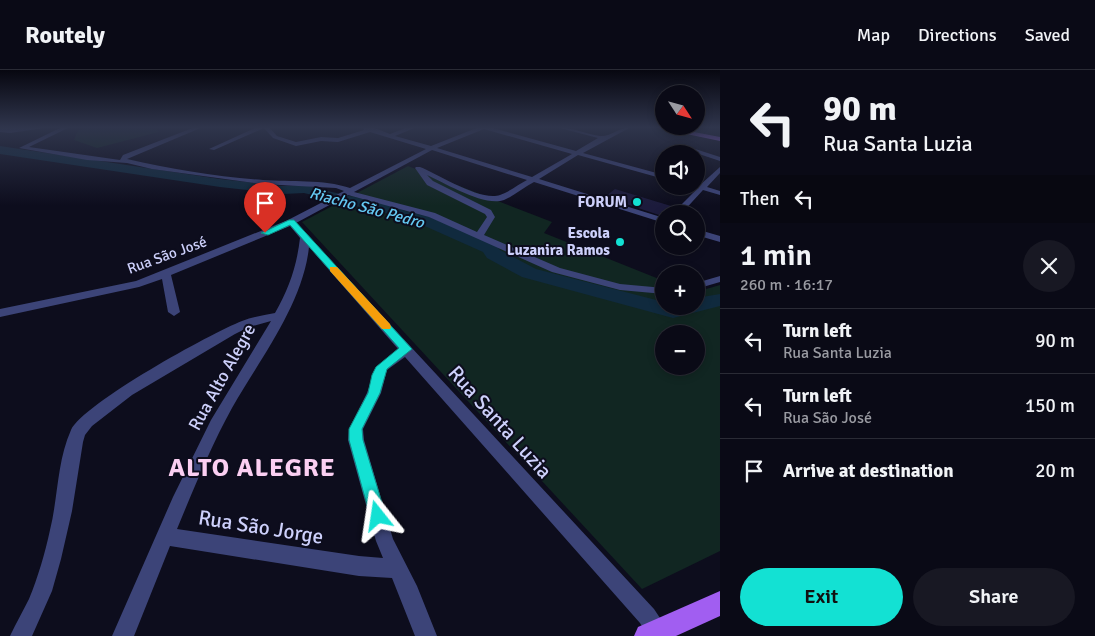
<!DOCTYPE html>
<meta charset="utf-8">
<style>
:root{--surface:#0a0a16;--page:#181823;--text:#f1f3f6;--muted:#999aa1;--line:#2a2b35;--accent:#13e1d3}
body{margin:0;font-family:Signika,sans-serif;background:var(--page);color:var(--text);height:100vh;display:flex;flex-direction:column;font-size:19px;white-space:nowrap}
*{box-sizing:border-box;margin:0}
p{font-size:16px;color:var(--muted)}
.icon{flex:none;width:28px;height:28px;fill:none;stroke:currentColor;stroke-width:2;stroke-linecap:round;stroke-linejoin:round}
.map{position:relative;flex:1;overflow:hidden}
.sheet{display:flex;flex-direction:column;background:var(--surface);width:375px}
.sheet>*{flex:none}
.banner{background:#0a0a16;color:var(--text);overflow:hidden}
.needle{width:32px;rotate:126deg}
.controls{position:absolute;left:655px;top:15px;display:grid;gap:10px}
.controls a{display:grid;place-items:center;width:50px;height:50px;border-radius:50%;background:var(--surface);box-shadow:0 2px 8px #0003,0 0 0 1px var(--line);font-size:25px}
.pin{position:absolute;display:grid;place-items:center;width:42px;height:42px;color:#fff;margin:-51px -21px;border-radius:50% 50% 50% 0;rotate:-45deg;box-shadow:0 0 5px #0007}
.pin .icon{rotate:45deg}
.me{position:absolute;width:55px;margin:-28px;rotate:345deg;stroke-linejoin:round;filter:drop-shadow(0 0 4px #0008)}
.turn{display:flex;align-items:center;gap:18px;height:105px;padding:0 20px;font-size:22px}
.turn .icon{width:65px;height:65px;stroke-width:2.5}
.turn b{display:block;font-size:35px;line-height:42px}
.then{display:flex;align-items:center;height:48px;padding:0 20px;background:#0003;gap:10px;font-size:19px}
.round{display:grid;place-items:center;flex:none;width:52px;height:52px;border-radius:26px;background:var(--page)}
.head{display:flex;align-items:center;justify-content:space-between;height:85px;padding:0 20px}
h1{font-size:30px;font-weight:600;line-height:38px}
.action{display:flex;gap:10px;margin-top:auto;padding:10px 20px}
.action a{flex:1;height:58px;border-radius:30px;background:var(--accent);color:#111;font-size:20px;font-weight:600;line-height:58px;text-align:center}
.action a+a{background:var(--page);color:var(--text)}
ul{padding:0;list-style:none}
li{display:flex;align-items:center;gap:15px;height:65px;padding:0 20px;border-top:1px solid var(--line)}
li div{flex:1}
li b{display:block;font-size:19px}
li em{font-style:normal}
header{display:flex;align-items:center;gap:30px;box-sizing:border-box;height:70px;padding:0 25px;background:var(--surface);border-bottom:1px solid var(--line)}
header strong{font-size:24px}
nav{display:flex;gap:28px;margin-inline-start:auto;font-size:18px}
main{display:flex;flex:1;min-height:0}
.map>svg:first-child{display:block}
.green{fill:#112622;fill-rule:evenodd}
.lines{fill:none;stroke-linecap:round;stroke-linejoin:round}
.river{fill:#102a3e;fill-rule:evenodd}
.building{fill:#1c1b3c}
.minor{fill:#3c4478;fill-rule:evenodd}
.major{fill:#a15ef1;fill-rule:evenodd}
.route{fill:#13e1d3;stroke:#0c9289}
.slow{fill:#f59e0b}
.poi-dot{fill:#13e1d3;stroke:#0d0d1d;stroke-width:2}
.labels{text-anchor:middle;stroke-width:4;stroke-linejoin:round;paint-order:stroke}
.far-poi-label{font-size:15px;font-weight:bold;fill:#cdd0fb;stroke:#0d0d1d;text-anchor:end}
.far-street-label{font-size:15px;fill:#cdd0fb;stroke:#0d0d1d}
.far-water-label{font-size:16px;font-style:italic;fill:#64c8f2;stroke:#0d0d1d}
.street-label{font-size:18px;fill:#cdd0fb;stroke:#0d0d1d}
.near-street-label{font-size:21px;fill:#cdd0fb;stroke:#0d0d1d}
.near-district-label{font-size:26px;font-weight:bold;letter-spacing:1px;fill:#fbcff2;stroke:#0d0d1d}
</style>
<header>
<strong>Routely</strong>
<nav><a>Map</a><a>Directions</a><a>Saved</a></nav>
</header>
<main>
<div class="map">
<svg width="720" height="566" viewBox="0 0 720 566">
<rect width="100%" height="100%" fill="#0d0d1d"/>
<g class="green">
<path d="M93 57H155L159 62 97 78 74 70 78 60Z"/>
<path d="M408 96 552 152 544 163 664 211V236H696V222L720 215V481L642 519 302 152ZM664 264H696V296H664Z"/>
</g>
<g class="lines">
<path class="river" d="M0 76 220 109 283 116 306 115 323 120 399 137 405 141 430 147 496 175 500 180 536 199 664 232V236H696V228L720 224V236L673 248 522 207 487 188 483 182 418 153 394 147 389 144 304 123 283 124 220 117 0 84Z"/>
</g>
<path class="building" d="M615 119 671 136 662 146 605 127Z"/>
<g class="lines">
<g class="minor">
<path d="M31 57H52L10 63 0 62V58Z"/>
<path d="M62 57H70L29 77 120 90 123 85 195 57H203L127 89C171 99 218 107 263 110 291 112 323 109 350 118L426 79 370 62 338 72 321 71 296 76 273 68 264 58 214 80 209 79 257 57H269L277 66 296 72 321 67 338 68 364 60 362 57H372L390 64 408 57H417L395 66 431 76 479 57H489L576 81 598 68 556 57C572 57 585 64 600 66 610 67 620 57 631 57L583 83 664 105V109L578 85 539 109 664 148V153L534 112C524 117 514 126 504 130 484 137 445 113 427 105L433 111 491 140 495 147 484 165 560 198 620 214 664 218V224L620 220 552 202 429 147 348 125 296 153 654 539 672 566H648L640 553 405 287 387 300 381 323 363 359 364 370 393 469 417 516 437 566H415L392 508 359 506 170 476 134 566H112L173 427 211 350 271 251 249 257 235 264 132 325 92 356 85 365 83 372 72 441 61 489 52 521 32 566H10C16 553 23 541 29 529 38 507 45 483 50 460 58 428 57 391 71 360 84 333 211 263 242 251 253 247 264 245 275 243 289 219 297 195 300 168L290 156 171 205 180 242 174 246 168 242 162 209 139 217 0 247V239L136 211 288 150 344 121 336 118 261 114 152 99 127 93 87 90 19 78ZM484 59 572 84 532 107 437 78ZM432 80 527 110C519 114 509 122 500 125 481 132 438 104 420 97H416L415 98 427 115 485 144 487 147 477 162 435 143 354 122ZM309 177 398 279 376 297 367 323 349 359 348 370 376 471 383 488 359 486 177 459C194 418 211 376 232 338 260 289 303 234 309 177Z"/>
<path d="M689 77 720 87V91L687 80Z"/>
<path d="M720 97V103L707 117 720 121V125L703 120 681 144H672L697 119 693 116H696V114L700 115Z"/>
<path d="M696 159 720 166V172L696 165Z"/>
<path d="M720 206V212L696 219V213Z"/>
</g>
<g class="major">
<path d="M653 57H668L720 67V71Z"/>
<path d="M720 521V546L676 566H634L638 557Z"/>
</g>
</g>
<linearGradient id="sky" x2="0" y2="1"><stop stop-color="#070710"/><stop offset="0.42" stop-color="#2f354c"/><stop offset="1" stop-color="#2f354c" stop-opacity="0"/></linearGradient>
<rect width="720" height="136" fill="url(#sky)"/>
<path class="route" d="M289 150H294L412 279 387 299 380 323 362 359 363 370 386 446 383 452 378 454 372 452 370 446 349 370V359L368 323 372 305 376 297 399 278 290 155 268 165 261 163Z"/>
<path class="slow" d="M330 197H337L390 254 391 257 390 259H382L330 201Z"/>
<g class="poi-dot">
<circle cx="637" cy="132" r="5"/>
<circle cx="620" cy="172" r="5"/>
</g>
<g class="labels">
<g class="far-poi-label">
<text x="627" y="137">FORUM</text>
<text x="610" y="168">Escola<tspan x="610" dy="17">Luzanira Ramos</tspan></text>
</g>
<g class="far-street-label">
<text transform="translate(167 185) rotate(-20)" y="5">Rua São José</text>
</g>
<g class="far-water-label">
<text transform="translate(367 137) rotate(15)" y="6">Riacho São Pedro</text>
</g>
<g class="street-label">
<text transform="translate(222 307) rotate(-61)" y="6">Rua Alto Alegre</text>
</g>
<g class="near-street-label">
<text transform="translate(500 352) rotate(48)" y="7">Rua Santa Luzia</text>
<text transform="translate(261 457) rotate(9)" y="7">Rua São Jorge</text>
</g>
<g class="near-district-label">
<text x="252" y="406">ALTO ALEGRE</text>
</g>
</g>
</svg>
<div class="controls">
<a><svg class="needle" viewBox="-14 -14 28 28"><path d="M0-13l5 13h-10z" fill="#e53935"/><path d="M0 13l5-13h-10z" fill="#999aa1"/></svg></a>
<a><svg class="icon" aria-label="sound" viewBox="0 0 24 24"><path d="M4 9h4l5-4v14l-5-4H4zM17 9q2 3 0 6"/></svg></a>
<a><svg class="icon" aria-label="search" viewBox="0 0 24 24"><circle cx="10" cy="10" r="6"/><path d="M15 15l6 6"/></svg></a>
<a>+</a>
<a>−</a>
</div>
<div class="pin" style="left:265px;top:163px;background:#d93025"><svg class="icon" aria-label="arrive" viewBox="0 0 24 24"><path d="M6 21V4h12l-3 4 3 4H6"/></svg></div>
<svg class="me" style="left:378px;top:446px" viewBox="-20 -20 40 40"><path d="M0-17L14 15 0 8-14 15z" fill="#13e1d3" stroke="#fff" stroke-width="4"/></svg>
</div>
<section class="sheet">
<div class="banner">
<div class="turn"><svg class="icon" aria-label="left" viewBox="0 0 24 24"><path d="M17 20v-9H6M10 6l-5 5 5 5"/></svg><div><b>90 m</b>Rua Santa Luzia</div></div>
<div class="then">Then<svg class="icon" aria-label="left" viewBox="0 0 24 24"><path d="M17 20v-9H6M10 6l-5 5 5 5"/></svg></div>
</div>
<div class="head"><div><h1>1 min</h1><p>260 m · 16:17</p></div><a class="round"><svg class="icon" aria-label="close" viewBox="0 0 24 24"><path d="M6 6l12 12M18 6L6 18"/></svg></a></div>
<ul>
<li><svg class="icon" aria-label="left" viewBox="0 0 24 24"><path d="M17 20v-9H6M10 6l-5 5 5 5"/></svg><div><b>Turn left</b><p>Rua Santa Luzia</p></div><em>90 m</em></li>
<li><svg class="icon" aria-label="left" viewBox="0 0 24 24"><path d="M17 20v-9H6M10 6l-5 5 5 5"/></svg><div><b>Turn left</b><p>Rua São José</p></div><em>150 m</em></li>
<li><svg class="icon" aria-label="arrive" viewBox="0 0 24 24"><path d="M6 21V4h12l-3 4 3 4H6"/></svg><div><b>Arrive at destination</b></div><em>20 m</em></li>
</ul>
<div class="action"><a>Exit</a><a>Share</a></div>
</section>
</main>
